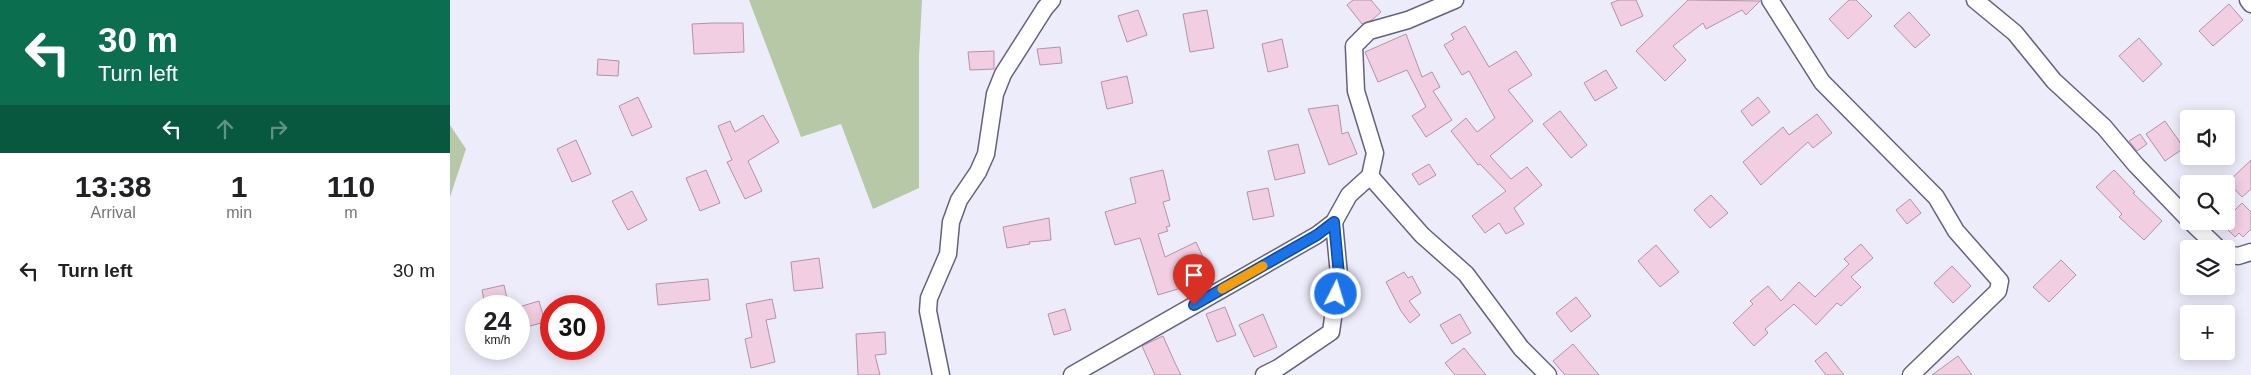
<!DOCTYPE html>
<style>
:root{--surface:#fff;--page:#f2f2f2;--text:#202124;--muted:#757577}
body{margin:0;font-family:Helvetica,sans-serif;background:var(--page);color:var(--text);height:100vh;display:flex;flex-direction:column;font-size:19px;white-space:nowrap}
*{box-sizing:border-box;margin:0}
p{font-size:16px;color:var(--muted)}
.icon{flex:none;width:28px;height:28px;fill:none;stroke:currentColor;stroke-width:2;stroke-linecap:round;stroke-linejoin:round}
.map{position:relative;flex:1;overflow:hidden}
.details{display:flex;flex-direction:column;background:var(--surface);width:450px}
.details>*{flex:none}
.guide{background:#0b6e4f;color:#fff;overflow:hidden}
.tools{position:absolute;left:1730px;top:110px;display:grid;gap:10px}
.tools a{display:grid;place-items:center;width:55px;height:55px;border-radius:5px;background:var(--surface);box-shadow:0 2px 12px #0003;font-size:25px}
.speed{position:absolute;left:15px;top:295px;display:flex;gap:10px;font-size:25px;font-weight:700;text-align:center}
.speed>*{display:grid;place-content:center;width:65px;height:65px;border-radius:50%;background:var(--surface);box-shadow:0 2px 12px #0003;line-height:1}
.speed small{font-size:12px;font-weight:400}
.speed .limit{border:8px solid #d22;background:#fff;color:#111}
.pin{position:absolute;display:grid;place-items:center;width:42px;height:42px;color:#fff;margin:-51px -21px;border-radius:50% 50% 50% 0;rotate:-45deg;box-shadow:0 0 5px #0007}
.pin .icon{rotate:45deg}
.me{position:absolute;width:55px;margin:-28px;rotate:5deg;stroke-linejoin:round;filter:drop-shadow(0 0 4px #0008)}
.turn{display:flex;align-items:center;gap:18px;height:105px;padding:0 15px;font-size:22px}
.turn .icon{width:65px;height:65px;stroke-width:2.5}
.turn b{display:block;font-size:35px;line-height:42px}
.lanes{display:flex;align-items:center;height:48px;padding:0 15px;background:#0003;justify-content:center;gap:25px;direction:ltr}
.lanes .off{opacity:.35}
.eta{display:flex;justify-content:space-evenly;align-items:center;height:85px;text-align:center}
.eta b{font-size:30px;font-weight:600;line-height:35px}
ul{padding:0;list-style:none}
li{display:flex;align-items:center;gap:15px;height:65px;padding:0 15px}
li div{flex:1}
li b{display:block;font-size:19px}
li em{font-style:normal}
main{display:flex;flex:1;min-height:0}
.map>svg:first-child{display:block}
.green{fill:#b6c8a6}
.building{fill:#f1cee2;stroke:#b393a6}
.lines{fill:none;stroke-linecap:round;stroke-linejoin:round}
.street-casing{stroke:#65617e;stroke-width:19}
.street{stroke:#fff;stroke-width:16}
.route-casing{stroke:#114b97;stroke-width:12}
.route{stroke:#1a73e8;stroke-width:9}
.slow{stroke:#f59e0b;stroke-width:9}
</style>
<main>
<section class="details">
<div class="guide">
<div class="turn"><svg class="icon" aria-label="left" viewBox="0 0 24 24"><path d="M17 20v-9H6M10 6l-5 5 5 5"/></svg><div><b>30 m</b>Turn left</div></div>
<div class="lanes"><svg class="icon" aria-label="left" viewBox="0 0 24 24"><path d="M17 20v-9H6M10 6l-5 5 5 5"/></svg><svg class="icon off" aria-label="ahead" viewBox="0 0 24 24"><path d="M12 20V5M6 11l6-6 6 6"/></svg><svg class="icon off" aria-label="right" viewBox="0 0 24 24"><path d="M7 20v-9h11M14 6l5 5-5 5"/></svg></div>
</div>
<div class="eta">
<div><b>13:38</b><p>Arrival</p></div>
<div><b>1</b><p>min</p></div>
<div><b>110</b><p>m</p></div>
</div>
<ul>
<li><svg class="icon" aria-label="left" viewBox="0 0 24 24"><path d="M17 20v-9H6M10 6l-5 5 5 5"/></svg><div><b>Turn left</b></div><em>30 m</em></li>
</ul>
</section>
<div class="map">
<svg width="1801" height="375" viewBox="0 0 1801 375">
<rect width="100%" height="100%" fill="#edecfa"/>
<g class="green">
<path d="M299 0H472L469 56V188L423 209 391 124 351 137Z"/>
<path d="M0 125 16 149 0 197Z"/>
</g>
<g class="building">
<path d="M903 0H921L931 12 922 20 912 24 897 5Z"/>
<path d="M1169 0H1186L1193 16 1171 26 1161 3Z"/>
<path d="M1238 0 1310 1 1296 15 1292 10 1256 29 1253 23 1223 46 1236 60 1215 81 1186 51Z"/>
<path d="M1399 0H1406L1422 16 1398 39 1379 19Z"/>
<path d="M1779 4 1793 20 1763 46 1749 31Z"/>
<path d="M688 10 697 35 677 42 668 16Z"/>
<path d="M757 10 764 48 740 52 733 14Z"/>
<path d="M1459 12 1480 35 1465 48 1444 26Z"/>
<path d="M263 23H293L294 52 244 54 242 24Z"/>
<path d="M1015 26 1039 67 1066 51 1082 75 1058 90 1083 121 1040 156 1061 179 1077 167 1092 185 1064 208 1074 224 1056 234 1049 223 1035 233 1022 216 1056 191 1030 164 1028 165 1001 131 1016 118 1027 132 1045 118 1019 71 1012 75 994 45 1004 39 1001 34Z"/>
<path d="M956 34 972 77 982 72 990 87 983 91 1002 120 976 137 962 116 976 107 957 70 928 82 915 52Z"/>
<path d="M1689 38 1712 64 1693 82 1669 56Z"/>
<path d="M832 39 838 67 818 72 812 44Z"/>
<path d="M610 47 612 63 590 65 587 49Z"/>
<path d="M544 51V69L520 70 518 52Z"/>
<path d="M148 59 169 61 168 76 147 75Z"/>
<path d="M1156 70 1167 88 1145 101 1134 83Z"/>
<path d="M677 76 683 103 657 109 651 82Z"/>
<path d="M188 97 202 127 182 136 169 106Z"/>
<path d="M1308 97 1320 112 1302 126 1291 111Z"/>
<path d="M888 105 892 134 898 132 907 154 879 165 858 109Z"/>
<path d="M1110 111 1137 145 1121 158 1093 124Z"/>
<path d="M1367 114 1382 133 1363 148 1358 142 1311 185 1293 162 1333 127 1339 135Z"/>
<path d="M313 115 329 142 298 161 312 191 295 199 277 162 282 160 268 126 280 121 285 132Z"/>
<path d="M1715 121 1734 148 1715 161 1696 134Z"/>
<path d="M1690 134 1697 144 1687 151 1679 141Z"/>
<path d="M126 140 141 174 122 182 107 149Z"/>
<path d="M848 144 855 173 825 180 818 151Z"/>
<path d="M1801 160V189L1792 197 1778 182Z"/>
<path d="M979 164 986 175 969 185 962 174Z"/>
<path d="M256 170 270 203 250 211 236 178Z"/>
<path d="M713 170 720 200 713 202 720 226 716 227 718 231 708 234 715 257 746 242 761 274 741 285 708 295 690 238 665 245 655 212 686 203 680 178Z"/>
<path d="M1664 170 1685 192 1683 193 1712 221 1694 240 1669 217 1672 214 1646 187Z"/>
<path d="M818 188 824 216 803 220 797 192Z"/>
<path d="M182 191 197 220 178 230 162 201Z"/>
<path d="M1261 195 1278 213 1260 228 1244 210Z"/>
<path d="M1460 199 1471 213 1457 224 1446 210Z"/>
<path d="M1792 203 1801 212V229L1793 237 1789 233 1785 237 1776 228V219Z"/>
<path d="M599 218 601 240 579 242 580 244 557 248 553 227Z"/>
<path d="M1411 244 1423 258 1401 277 1411 287 1391 306 1387 303 1366 325 1344 304 1315 329 1318 333 1304 346 1283 323 1303 304 1300 301 1318 286 1331 301 1349 282 1365 297 1399 264 1394 259Z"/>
<path d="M1206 245 1229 272 1210 287 1188 261Z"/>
<path d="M369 258 373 288 344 291 341 262Z"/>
<path d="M1611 260 1626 275 1599 302 1583 287Z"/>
<path d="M1502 266 1521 286 1503 303 1484 283Z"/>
<path d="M954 272 958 278 962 276 971 293 959 301 970 315 960 323 951 311 936 282Z"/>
<path d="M258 279 260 300 208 305 206 284Z"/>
<path d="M54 285 58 303 35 306 32 290Z"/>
<path d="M1126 297 1141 316 1121 332 1106 313Z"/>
<path d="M322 299 326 318 316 320 325 362 301 368 295 339 302 337 296 304Z"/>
<path d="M89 301 95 322 69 329V307Z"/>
<path d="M775 307 786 335 767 342 756 314Z"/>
<path d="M615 309 621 330 604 335 598 314Z"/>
<path d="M813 314 827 347 804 357 789 325Z"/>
<path d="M1010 314 1021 333 1002 344 990 325Z"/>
<path d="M435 332 436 354 425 355 430 375H408L406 334Z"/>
<path d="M713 336 725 363 731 375H705L692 346Z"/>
<path d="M1123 344 1149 375H1115L1103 361Z"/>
<path d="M1014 348 1036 375H1005L995 363Z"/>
<path d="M1376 352 1394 375H1376L1365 361Z"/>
<path d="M1508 356 1522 375H1482Z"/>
</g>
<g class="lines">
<defs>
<g id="street">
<path d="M1320 0 1372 82 1486 197 1506 231 1550 281 1548 291 1461 375"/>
<path d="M1525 0 1565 33 1604 81 1654 127 1686 165 1739 220"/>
<path d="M1798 0 1801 4"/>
<path d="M920 176 972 235 1016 274 1071 348 1098 375"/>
<path d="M1740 221 1769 249"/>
<path d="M1776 254 1788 256 1801 252"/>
<path d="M491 375 478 311 479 298 498 254 501 222 509 200 528 172 536 154 545 94 553 74 595 8 602 0"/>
<path d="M622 375 867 235 884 222 899 195 920 176 925 153 906 91 904 46 919 31 958 20 1005 0"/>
<path d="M814 375 828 368 881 332 889 275 884 222"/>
</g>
</defs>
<use href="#street" class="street-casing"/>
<use href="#street" class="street"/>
</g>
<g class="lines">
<defs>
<path id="route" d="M744 305 867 235 884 222 889 275 886 294"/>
</defs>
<use href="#route" class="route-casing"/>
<use href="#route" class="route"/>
<path class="slow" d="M772 289 813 266"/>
</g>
</svg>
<div class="tools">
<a><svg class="icon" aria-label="sound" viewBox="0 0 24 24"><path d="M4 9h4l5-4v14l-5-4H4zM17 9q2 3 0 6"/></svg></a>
<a><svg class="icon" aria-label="search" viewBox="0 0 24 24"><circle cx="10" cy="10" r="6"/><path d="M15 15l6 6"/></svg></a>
<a><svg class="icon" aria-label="layers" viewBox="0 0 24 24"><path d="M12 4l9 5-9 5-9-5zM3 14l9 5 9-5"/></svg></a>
<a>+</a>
</div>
<div class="speed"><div>24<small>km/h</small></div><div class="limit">30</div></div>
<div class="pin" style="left:744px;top:305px;background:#d93025"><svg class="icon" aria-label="arrive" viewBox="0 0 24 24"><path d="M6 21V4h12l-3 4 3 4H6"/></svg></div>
<svg class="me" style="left:886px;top:294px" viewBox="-20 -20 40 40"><circle r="17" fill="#1a73e8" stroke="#fff" stroke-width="3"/><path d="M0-11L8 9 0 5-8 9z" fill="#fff"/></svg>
</div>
</main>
